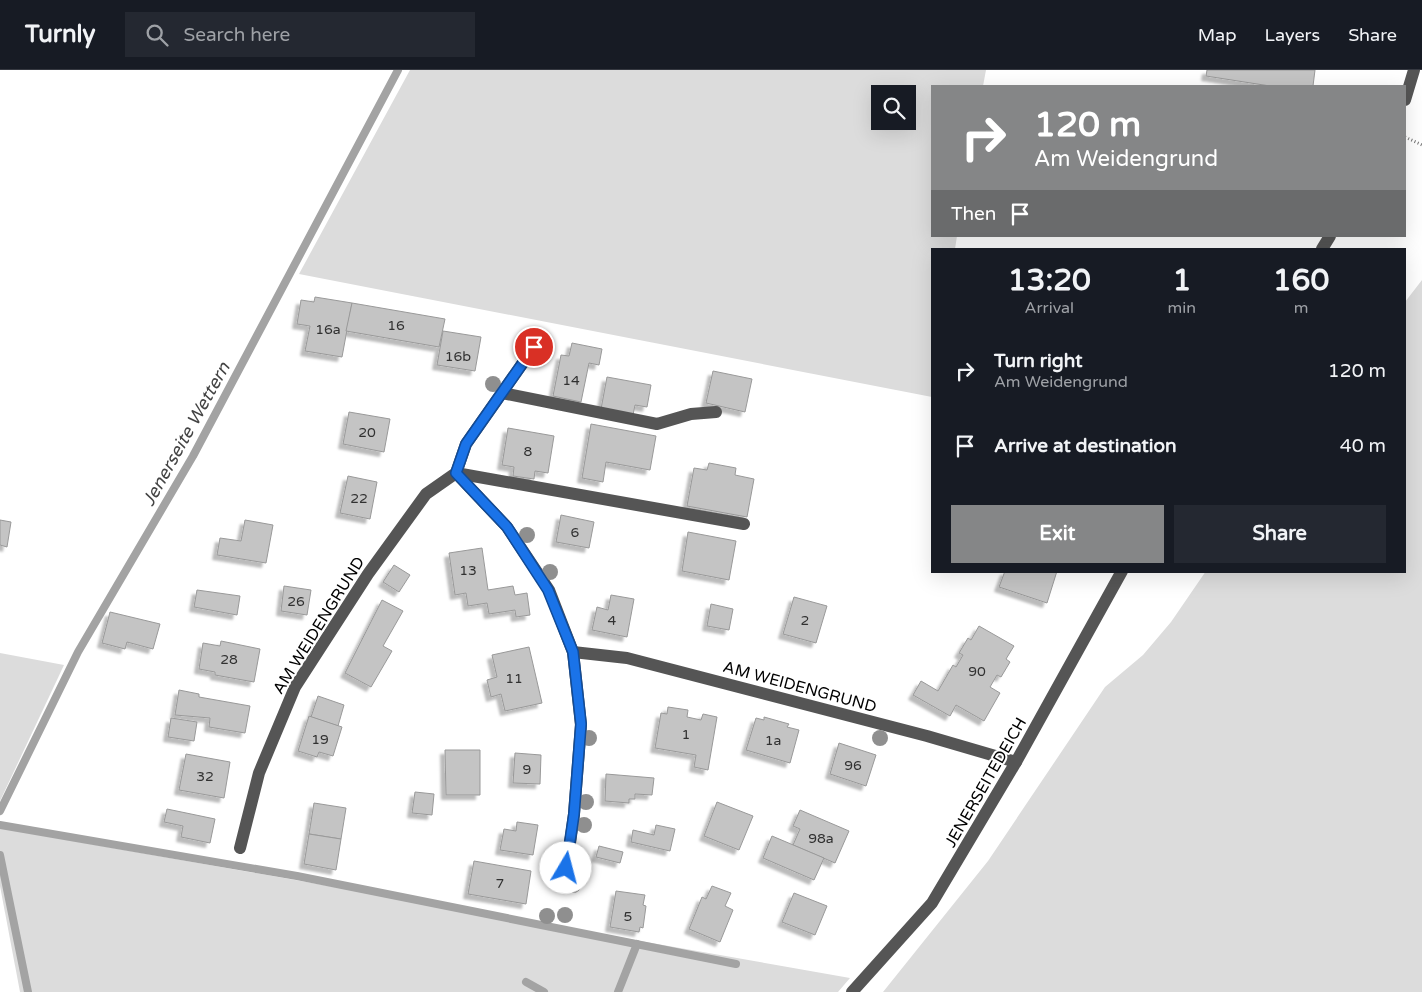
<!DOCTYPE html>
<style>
:root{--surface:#171b24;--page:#242831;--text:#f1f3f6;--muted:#9ea1a6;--line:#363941;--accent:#858687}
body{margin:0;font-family:"Varela Round",sans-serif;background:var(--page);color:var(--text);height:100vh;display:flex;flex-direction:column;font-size:19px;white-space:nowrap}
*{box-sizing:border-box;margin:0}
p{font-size:16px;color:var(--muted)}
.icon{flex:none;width:28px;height:28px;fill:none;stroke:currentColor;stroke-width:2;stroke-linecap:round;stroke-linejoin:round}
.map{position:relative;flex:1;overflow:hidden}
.side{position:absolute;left:931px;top:178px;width:475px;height:325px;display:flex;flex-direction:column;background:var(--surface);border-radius:0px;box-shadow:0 5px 20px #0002}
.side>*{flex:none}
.hud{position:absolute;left:931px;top:15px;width:475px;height:152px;border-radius:0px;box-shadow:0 5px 20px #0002;background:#858687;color:#fff;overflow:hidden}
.controls{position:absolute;left:871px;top:15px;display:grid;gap:10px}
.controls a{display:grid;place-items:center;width:45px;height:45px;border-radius:0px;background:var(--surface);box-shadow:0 5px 20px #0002;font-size:25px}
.pin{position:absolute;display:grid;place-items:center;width:42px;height:42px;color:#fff;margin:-21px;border:2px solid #fff;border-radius:50%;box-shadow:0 1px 5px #0007}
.me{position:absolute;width:55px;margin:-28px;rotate:8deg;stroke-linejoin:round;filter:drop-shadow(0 0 4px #0008)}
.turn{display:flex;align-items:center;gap:18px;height:105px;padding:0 20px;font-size:22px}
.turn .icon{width:65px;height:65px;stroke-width:2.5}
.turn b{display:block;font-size:35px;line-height:42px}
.then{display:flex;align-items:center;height:48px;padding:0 20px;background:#0003;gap:10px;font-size:19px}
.eta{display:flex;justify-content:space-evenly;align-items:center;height:85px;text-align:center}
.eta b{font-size:30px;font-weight:700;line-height:35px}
.button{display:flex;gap:10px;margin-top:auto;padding:10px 20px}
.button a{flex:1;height:58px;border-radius:0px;background:var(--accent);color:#fff;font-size:20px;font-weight:700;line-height:58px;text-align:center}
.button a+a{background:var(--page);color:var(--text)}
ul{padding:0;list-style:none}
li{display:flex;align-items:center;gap:15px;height:75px;padding:0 20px}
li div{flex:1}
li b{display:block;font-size:19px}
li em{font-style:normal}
header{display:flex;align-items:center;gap:30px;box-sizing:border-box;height:70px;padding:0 25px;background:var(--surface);border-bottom:1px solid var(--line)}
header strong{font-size:24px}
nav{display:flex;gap:28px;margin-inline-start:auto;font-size:18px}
.search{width:350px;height:45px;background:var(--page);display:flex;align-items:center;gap:12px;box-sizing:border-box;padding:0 18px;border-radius:0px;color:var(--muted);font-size:19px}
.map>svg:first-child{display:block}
.green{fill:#dcdcdc;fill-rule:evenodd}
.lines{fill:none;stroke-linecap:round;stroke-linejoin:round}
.stream{stroke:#a3a3a3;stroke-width:8}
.building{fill:#c4c4c4;stroke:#999;filter:url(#shadow)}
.path{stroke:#777;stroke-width:3;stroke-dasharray:1 2.5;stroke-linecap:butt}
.minor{stroke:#555;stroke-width:12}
.tree{fill:#8f8f8f}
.route-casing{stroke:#114b97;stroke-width:12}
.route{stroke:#1a73e8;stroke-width:9}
.labels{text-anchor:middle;stroke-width:4;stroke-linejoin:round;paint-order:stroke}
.number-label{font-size:14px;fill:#313131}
.street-label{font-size:16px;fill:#000;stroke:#fff}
.water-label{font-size:18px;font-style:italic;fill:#444;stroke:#fff}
</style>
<header>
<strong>Turnly</strong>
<div class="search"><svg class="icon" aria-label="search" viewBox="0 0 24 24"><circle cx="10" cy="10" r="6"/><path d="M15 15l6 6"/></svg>Search here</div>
<nav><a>Map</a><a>Layers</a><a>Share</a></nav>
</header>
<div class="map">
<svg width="1422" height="922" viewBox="0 0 1422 922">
<defs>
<filter id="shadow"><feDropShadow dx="-4.5" dy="4.5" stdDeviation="1" flood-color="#0004"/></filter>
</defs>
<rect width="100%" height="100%" fill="#fff"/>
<g class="green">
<path d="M410 0H986L983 16H932V166H957L955 179H932V327L299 204ZM880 24H908V51H880Z"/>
<path d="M1422 210V922H883L988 791 1105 617 1143 585 1171 552 1206 501H1405V232Z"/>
<path d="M0 583 64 595 0 731Z"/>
<path d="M0 758 850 908 838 922H20L0 816Z"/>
</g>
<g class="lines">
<g class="stream">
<path d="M0 741 78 582 193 386 398 0"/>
<path d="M0 755 297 806 736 894"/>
<path d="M0 785 28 922"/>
<path d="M526 912 544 922"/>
<path d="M618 922 637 874"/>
</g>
</g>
<g class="building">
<path d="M1207 0H1315L1313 16H1270L1206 6Z"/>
<path d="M315 227 352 233 342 287 305 281 310 256 297 254 301 230 314 232Z"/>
<path d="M352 233 445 249 439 277 346 261Z"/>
<path d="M443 261 481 267 475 301 437 295Z"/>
<path d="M572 273 602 279 599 295 589 293 581 332 553 326 561 285 569 286Z"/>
<path d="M713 301 752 309 745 342 706 333Z"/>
<path d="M607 307 651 315 647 337 635 335 633 345 601 339Z"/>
<path d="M349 342 390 349 384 382 343 374Z"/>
<path d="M591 354 656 366 650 400 606 392 603 412 582 408Z"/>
<path d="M508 358 554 366 548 403 535 401 534 409 513 406 514 397 502 395Z"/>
<path d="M709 393 736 398 735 405 754 409 747 447 687 436 694 398 707 400Z"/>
<path d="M348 406 377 412 370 449 340 443Z"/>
<path d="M561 445 594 452 589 478 556 472Z"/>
<path d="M0 450 11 452 7 477 0 475Z"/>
<path d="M245 450 273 455 266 493 217 485 220 468 241 471Z"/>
<path d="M688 462 736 471 729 510 682 501Z"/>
<path d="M482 478 488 520 513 516 515 525 527 523 530 545 516 547 515 540 489 544 487 533 468 536 466 523 455 525 449 483Z"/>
<path d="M394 495 410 505 399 522 383 512Z"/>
<path d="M1005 501H1057L1047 533 999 517Z"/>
<path d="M284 516 311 520 307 545 281 541Z"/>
<path d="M197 520 240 526 237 545 194 537Z"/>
<path d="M611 525 634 529 627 567 592 560 597 537 608 540Z"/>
<path d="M794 527 827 536 816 573 783 564Z"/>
<path d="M382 530 403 541 383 576 392 581 371 617 345 603Z"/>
<path d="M711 534 733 539 729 560 707 556Z"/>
<path d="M110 542 160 554 153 579 127 572 125 579 102 573Z"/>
<path d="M979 556 1014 576 1006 589 1010 592 1001 607 997 605 990 617 1000 623 984 651 956 635 950 646 913 625 921 611 938 621 953 595 956 597 963 585 959 583 968 568 971 570Z"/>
<path d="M221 571 260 579 254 612 215 605V602L199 599 203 573 220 576Z"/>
<path d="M529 577 542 633 505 641 501 624 491 627 487 610 497 607 492 585Z"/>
<path d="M179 620 199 624V627L250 636 245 663 209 657 210 648 175 645Z"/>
<path d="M318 626 344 635 338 656 311 647Z"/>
<path d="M668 637 688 640 687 647 701 650 703 644 717 647 708 700 694 697 696 685 655 678 661 643 667 644Z"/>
<path d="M309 646 342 657 333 686 319 682 317 687 298 681Z"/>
<path d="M764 647 789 654 787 657 799 660 790 693 746 680 756 648 764 650Z"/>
<path d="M171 648 197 652 194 671 168 667Z"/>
<path d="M839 673 876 685 866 716 830 704Z"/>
<path d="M445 680H480V725H446Z"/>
<path d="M515 683 541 685 540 714 513 713Z"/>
<path d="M186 684 230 692 224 728 179 720Z"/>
<path d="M606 704 654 708 652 725 635 724V729H629V733L605 731Z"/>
<path d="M415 722 434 724 432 745 412 743Z"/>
<path d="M717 732 753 746 739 780 704 766Z"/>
<path d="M314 733 346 738 341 769 309 764Z"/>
<path d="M167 739 215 749 210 773 181 767 183 756 164 752Z"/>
<path d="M800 740 849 761 835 793 793 775 800 759 793 756Z"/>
<path d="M517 752 538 755 533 785 500 780 504 759 516 761Z"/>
<path d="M656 755 675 759 670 781 631 772 633 760 654 765Z"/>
<path d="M309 764 341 769 336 800 304 794Z"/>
<path d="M772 766 824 788 814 810 763 788Z"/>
<path d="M599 776 623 782 620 793 596 787Z"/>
<path d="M474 791 531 801 526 834 468 824Z"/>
<path d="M712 816 731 823 725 836 733 840 720 872 689 859 702 827 706 829Z"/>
<path d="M616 821 645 825 643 835 646 836 643 858 640 857 639 862 610 857Z"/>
<path d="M794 823 827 836 815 865 782 852Z"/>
</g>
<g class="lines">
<path class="path" d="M1405 67 1422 75"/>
<g class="minor">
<path d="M1405 30 1414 0"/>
<path d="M1322 179 1330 166"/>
<path d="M502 323 657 354 691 344 716 342"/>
<path d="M456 403 507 457 549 520 573 582 581 655 574 744 564 817"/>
<path d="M456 403 744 454"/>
<path d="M573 582 627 588 927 666 1016 692"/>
<path d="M240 778 259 703 295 617 368 504 426 424 456 403 466 374 534 277"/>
<path d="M852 922 932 833 1016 692 1122 501"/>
</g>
</g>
<g class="tree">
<circle cx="493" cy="314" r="8"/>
<circle cx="527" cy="465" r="8"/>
<circle cx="550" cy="502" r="8"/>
<circle cx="589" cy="668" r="8"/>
<circle cx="880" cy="668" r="8"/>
<circle cx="586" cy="732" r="8"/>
<circle cx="584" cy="755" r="8"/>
<circle cx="573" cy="815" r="8"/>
<circle cx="565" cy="845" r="8"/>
<circle cx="547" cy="846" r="8"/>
</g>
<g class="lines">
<defs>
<path id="route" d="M534 277 466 374 456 403 507 457 548 520 573 582 581 654 574 744 566 798"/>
</defs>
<use href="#route" class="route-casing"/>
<use href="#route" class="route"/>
</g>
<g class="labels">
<g class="number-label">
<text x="396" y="260">16</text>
<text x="328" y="264">16a</text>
<text x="458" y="291">16b</text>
<text x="571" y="315">14</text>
<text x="367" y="367">20</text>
<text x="528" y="386">8</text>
<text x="359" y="433">22</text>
<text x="575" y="467">6</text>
<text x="468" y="505">13</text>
<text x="296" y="536">26</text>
<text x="612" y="555">4</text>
<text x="805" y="555">2</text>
<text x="229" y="594">28</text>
<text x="977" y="606">90</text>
<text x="514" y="613">11</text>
<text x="686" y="669">1</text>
<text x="320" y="674">19</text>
<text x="773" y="675">1a</text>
<text x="853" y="700">96</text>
<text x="527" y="704">9</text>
<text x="205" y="711">32</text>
<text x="821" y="773">98a</text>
<text x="500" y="818">7</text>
<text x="628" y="851">5</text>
</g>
<g class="street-label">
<text transform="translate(318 555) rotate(-58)" y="6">AM WEIDENGRUND</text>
<text transform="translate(800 616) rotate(15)" y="6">AM WEIDENGRUND</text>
<text transform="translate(985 712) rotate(-60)" y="6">JENERSEITEDEICH</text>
</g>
<g class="water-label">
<text transform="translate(186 364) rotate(-61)" y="6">Jenerseite Wettern</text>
</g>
</g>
</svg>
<div class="controls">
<a><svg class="icon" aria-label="search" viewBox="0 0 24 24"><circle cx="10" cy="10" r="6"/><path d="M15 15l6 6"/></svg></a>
</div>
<div class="pin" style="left:534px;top:277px;background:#d93025"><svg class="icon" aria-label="arrive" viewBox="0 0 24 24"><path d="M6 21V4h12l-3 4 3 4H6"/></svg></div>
<svg class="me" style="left:566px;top:798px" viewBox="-20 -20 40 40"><circle r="19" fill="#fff"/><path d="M0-13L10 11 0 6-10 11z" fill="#1a73e8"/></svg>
<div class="hud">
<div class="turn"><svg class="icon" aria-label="right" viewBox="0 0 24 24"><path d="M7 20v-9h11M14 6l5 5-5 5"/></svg><div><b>120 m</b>Am Weidengrund</div></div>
<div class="then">Then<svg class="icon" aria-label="arrive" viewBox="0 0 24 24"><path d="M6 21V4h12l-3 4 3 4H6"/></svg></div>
</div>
<section class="side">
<div class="eta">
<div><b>13:20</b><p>Arrival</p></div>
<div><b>1</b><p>min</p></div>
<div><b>160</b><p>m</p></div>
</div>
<ul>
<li><svg class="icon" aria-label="right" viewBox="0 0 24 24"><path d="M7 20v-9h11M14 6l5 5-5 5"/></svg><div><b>Turn right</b><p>Am Weidengrund</p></div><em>120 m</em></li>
<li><svg class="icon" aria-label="arrive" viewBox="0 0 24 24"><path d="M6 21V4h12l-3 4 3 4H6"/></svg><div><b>Arrive at destination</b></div><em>40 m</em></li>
</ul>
<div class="button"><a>Exit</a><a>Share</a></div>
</section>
</div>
